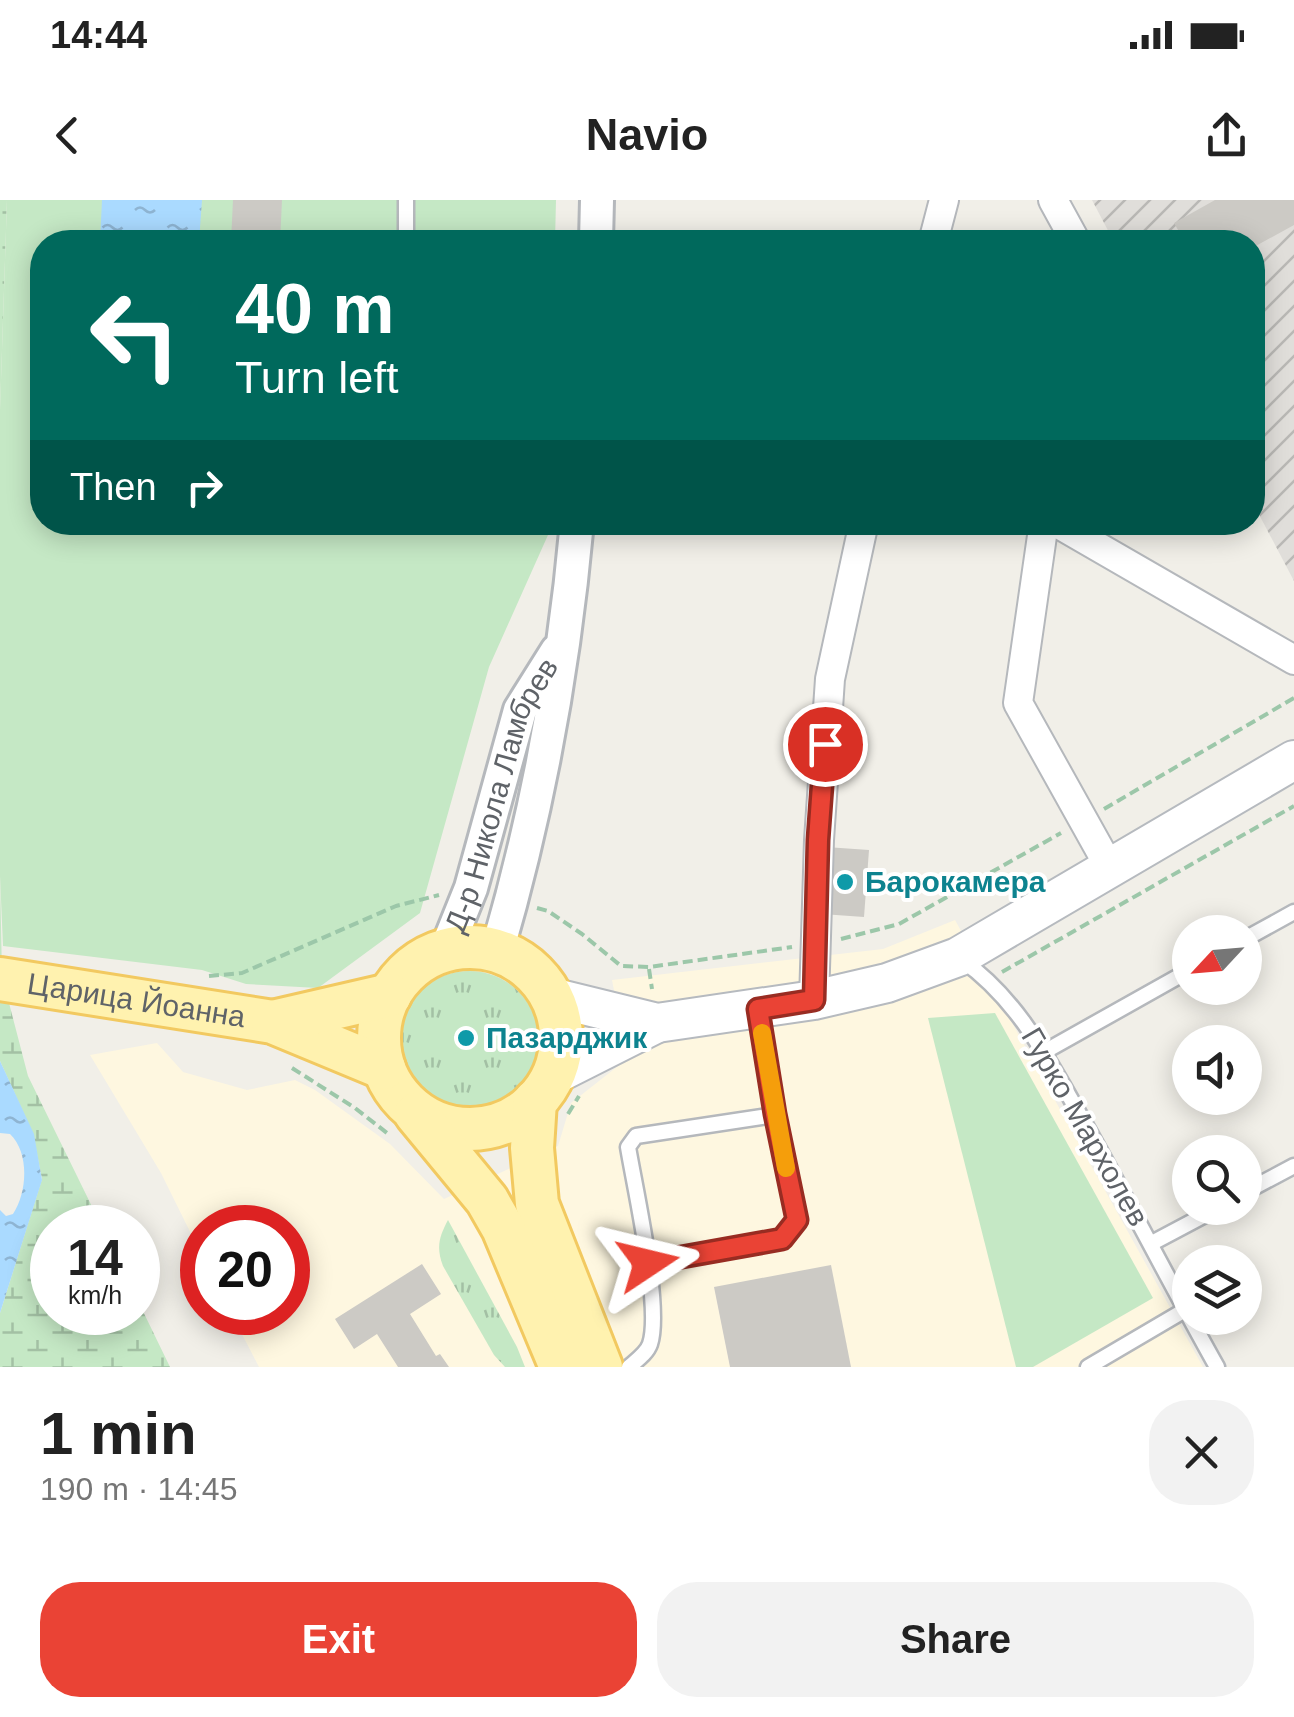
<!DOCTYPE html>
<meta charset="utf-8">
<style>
:root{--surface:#fff;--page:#f2f2f2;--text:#222;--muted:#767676;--accent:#ea4335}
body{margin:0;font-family:Arial,sans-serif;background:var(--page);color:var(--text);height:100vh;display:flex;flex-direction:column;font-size:38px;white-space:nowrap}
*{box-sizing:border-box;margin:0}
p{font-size:32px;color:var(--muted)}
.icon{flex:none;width:55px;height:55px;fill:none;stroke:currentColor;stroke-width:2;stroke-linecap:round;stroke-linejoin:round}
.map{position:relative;height:1167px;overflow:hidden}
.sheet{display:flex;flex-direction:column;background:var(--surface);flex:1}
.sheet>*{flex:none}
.hud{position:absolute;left:30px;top:30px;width:1235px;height:305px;border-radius:40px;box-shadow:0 5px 25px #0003;background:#00695c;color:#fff;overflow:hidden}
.needle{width:65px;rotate:244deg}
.tools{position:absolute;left:1172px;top:715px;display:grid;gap:20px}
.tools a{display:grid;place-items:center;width:90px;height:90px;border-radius:50%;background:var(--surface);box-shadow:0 5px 25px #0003;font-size:50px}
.speed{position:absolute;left:30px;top:1005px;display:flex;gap:20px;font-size:50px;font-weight:700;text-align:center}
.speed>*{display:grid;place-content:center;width:130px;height:130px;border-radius:50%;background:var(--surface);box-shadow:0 5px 25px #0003;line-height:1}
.speed small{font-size:25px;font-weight:400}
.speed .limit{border:15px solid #d22;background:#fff;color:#111}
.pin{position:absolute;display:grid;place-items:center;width:85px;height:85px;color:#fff;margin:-42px;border:5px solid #fff;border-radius:50%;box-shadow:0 2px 10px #0007}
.me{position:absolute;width:110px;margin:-55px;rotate:80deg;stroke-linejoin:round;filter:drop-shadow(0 0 8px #0008)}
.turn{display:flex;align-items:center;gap:35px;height:210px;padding:0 40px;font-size:45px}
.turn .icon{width:130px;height:130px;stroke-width:2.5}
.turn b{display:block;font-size:70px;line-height:85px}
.then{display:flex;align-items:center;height:95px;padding:0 40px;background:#0003;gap:20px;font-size:38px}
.round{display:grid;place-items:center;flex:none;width:105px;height:105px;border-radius:40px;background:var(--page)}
.headline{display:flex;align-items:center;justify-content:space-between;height:170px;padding:0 40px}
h1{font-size:60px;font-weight:700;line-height:75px}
.primary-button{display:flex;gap:20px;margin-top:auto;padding:20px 40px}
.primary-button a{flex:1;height:115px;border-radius:40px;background:var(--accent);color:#fff;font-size:40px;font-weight:700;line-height:115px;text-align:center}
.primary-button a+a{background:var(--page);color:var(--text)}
.status{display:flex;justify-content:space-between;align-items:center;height:70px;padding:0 50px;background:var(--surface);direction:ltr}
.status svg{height:28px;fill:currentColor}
header{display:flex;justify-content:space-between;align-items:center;height:130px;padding:0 40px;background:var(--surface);font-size:45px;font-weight:700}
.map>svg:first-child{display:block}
.commercial{fill:#fef7e0}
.industrial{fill:url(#industrial-furrows)}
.grass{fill:url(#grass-tufts)}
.wetland{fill:url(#wetland-marsh)}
.green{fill:#c5e8c5}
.water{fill:url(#water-ripples)}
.building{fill:#cccac5}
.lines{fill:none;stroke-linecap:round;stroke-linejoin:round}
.service-casing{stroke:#b5b8bc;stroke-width:19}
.minor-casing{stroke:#b5b8bc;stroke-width:32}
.tertiary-casing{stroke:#b5b8bc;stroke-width:38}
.secondary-casing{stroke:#b6babf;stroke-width:42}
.primary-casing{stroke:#f2c960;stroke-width:48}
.path{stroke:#9cc7a9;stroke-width:4;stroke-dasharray:10 5;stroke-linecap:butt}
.service{stroke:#fff;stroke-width:14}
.minor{stroke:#fff;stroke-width:28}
.tertiary{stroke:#fff;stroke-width:32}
.secondary{stroke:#fff;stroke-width:38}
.primary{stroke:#fff2af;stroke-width:42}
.route-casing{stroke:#982c22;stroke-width:25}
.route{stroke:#ea4335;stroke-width:18}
.slow{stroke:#f59e0b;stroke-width:18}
.culture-dot{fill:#0f9aa8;stroke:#fff;stroke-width:4}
.labels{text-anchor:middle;stroke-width:8;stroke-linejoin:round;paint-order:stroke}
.street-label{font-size:30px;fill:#5f6368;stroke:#fff}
.culture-label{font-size:30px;font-weight:bold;fill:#0d838f;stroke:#fff;text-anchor:start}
</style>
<div class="status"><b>14:44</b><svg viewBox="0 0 49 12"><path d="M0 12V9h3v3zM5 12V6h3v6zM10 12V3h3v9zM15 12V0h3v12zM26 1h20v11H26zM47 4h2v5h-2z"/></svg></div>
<header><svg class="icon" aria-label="back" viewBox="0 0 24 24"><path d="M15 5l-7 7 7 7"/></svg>Navio<svg class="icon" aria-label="share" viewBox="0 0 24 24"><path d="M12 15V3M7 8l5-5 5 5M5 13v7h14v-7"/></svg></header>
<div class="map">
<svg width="1294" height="1167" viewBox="0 0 1294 1167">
<defs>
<pattern id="industrial-furrows" width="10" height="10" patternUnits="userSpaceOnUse" patternTransform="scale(2.5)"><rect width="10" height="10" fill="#e0deda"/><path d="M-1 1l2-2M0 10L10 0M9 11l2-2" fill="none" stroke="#b9b8b5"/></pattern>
<pattern id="grass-tufts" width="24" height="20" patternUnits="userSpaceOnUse" patternTransform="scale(2.5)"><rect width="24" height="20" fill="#c5e8c5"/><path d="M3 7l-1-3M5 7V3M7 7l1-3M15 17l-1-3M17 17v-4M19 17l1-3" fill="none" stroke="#a3c0a4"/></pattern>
<pattern id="wetland-marsh" width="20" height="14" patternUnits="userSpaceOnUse" patternTransform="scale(2.5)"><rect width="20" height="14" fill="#c5e8c5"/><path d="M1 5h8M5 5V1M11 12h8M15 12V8" fill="none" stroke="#a3c0a4"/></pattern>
<pattern id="water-ripples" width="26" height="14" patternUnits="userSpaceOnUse" patternTransform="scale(2.5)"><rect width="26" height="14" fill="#aadaff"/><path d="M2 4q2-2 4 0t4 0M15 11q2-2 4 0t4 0" fill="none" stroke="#8eb4d2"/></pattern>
</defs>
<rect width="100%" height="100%" fill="#f1efe8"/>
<path class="commercial" d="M955 720 1203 1167H259L231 1113 288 1112V1028H202V1056L161 973 90 855 157 843 183 872 247 890 295 880 315 890 390 944 444 999 558 946 571 903 627 859 612 780 883 749Z"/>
<path class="industrial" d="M1092 0H1294V381L1253 303 1252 42H1114Z"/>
<g class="grass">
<circle cx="469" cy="841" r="70"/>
<path d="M448 1020 517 1147 525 1167H505L494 1155 443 1066C436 1047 439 1037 448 1020Z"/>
</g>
<g class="wetland">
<path d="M0 0H7L0 210Z"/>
<path d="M0 676 2 776 28 876 102 1027 52 1028V1112H138V1101L170 1167H0V1113L42 979 33 934 0 861Z"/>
</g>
<g class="green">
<path d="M7 0H556L555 42H42V322H548V335L489 467 420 713 318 788 246 784 202 770 3 746 0 676V210Z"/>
<path d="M995 813 1153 1098 1033 1167H1016L928 818Z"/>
</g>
<g class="water">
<path d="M102 0H202L199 42H100Z"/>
<path d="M0 861 34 934 42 980 0 1113V1010L6 1016 13 1014C27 993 30 953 10 934L0 933Z"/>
</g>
<g class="building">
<path d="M233 0H282L280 42H231Z"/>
<path d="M1215 0H1294V25L1252 48V42H1185L1174 23Z"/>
<path d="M826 647 869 650 864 717 822 714Z"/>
<path d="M422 1064 441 1094 410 1114 436 1156 440 1154 449 1167H398L377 1134 354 1149 335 1119Z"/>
<path d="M831 1065 851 1167H730L714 1087Z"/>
</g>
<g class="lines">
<defs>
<g id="service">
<path d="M406 0V36L411 42"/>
<path d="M1245 739 1294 712"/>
<path d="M962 760C1020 801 1050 863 1085 924 1130 1004 1172 1087 1217 1167"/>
<path d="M1044 852 1190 770"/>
<path d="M1245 992 1294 966"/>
<path d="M1152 1043 1218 1008"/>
<path d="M647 1063 781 1039 797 1020 775 915"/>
<path d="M629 1167C637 1160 647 1153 650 1144 662 1108 635 989 628 947L636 936 775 915 759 811"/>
<path d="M1088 1167 1185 1110"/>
</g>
<g id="minor">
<path d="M1053 0 1076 42"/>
<path d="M933 42 944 0"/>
<path d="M1044 322 1018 503 1110 668"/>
<path d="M1055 322 1294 460"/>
<path d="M814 800 819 640 830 479 864 322"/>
</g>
<g id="tertiary">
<path d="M596 42 597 0"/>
<path id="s1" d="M446 750 471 688 520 510 557 451"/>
<path d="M497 751C538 611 564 467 577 322"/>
</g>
<g id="secondary">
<path d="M551 797 657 823 814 800 887 783 958 757 1294 560"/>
<path d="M552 876 657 823"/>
</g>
<g id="primary">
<circle cx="470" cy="838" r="91"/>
<path id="s2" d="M0 779 273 822 384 868"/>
<path d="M273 822 390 795"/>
<path d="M535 901 532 948 537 1004 601 1167"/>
<path d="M416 914 487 1000 503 1028 561 1167"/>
</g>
</defs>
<use href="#service" class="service-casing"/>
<use href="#minor" class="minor-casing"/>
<use href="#tertiary" class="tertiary-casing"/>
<use href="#secondary" class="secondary-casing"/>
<use href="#primary" class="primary-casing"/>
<g class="path">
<path d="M1104 609 1294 498"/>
<path d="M537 708 548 711 582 734 621 766 649 767 792 747"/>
<path d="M841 739 899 724 1061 633"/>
<path d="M649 769 652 789"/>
<path d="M1002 772 1294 606"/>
<path d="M209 776 242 773 396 706 439 695"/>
<path d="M292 868 355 908 387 933"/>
<path d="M568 914 579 896"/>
</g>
<use href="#service" class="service"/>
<use href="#minor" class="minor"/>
<use href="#tertiary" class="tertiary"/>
<use href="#secondary" class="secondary"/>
<use href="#primary" class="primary"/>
</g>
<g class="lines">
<defs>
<path id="route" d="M648 1063 782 1039 797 1020 775 914 758 809 814 800 818 640 825 544"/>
</defs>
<use href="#route" class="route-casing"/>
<use href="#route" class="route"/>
<path class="slow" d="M762 833 786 968"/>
</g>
<g class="culture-dot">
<circle cx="845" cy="682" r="10"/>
<circle cx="466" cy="838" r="10"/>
</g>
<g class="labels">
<g class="street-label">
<text dy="10" stroke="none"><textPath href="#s1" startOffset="165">Д-р Никола Ламбрев</textPath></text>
<text dy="10" stroke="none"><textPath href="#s2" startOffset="138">Царица Йоанна</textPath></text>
<text transform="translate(1085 927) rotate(60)" y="10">Гурко Мархолев</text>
</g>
<g class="culture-label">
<text x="865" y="692">Барокамера</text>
<text x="486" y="848">Пазарджик</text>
</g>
</g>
</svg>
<div class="tools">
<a><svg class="needle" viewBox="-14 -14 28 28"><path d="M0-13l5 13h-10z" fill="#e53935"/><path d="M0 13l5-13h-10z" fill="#767676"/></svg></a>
<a><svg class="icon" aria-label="sound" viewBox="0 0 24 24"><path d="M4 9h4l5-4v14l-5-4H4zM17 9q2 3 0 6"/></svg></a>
<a><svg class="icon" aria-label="search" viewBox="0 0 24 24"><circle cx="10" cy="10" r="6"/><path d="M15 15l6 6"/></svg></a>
<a><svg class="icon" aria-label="layers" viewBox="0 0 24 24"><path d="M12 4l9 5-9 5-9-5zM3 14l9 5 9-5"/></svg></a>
</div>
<div class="speed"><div>14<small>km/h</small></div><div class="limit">20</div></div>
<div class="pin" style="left:825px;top:544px;background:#d93025"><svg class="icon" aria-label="arrive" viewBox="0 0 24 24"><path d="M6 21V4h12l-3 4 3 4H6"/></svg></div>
<svg class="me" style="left:648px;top:1063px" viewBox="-20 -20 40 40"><path d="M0-17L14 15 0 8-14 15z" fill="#ea4335" stroke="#fff" stroke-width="4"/></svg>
<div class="hud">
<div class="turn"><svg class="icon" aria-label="left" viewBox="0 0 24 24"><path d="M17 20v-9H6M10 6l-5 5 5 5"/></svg><div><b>40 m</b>Turn left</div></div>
<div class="then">Then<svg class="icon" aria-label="right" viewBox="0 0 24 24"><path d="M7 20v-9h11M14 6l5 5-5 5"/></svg></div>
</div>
</div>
<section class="sheet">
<div class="headline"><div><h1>1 min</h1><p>190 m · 14:45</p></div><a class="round"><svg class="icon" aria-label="close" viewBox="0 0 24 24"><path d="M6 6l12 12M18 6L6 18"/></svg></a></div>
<div class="primary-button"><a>Exit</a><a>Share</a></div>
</section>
